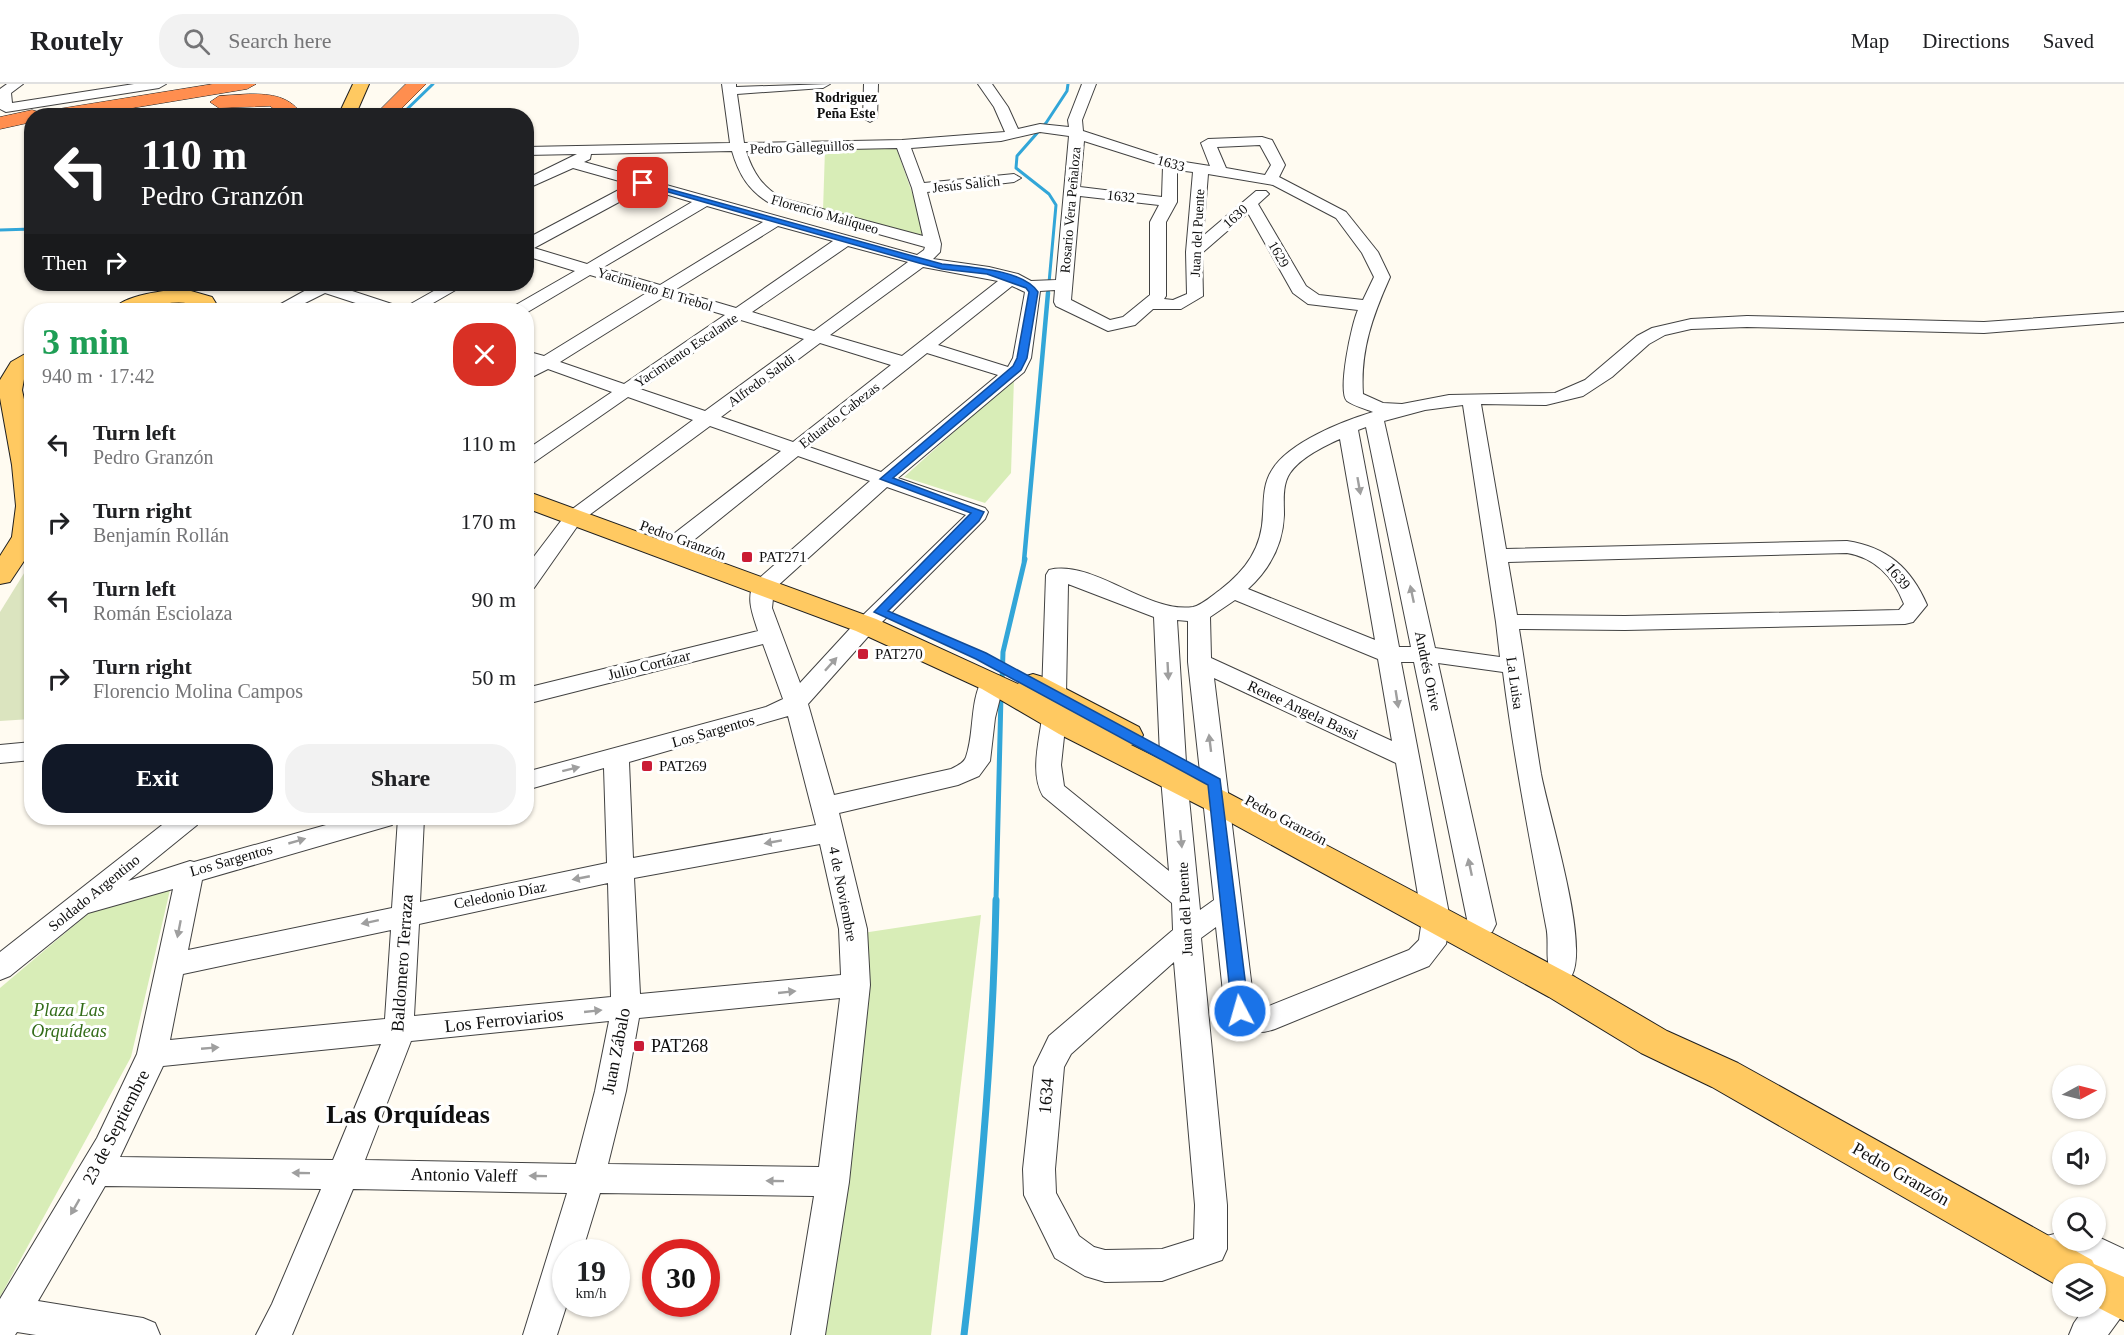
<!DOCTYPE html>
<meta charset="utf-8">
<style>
:root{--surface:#fff;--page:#f2f2f2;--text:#202124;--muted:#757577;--line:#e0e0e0;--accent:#111827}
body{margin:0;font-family:Georgia,serif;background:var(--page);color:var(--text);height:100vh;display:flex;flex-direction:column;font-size:22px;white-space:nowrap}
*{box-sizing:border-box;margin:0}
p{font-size:20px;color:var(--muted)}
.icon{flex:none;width:33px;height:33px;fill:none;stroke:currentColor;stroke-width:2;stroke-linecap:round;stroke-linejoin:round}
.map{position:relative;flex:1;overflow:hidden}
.details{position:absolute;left:24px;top:219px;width:510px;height:522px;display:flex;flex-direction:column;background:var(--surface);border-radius:24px;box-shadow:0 2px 4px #0004}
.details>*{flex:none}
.hud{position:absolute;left:24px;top:24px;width:510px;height:183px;border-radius:24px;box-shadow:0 2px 4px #0004;background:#202124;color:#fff;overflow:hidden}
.needle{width:39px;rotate:83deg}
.fabs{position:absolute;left:2052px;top:981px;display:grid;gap:12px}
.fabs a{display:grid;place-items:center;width:54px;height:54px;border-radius:50%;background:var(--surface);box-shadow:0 2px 4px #0004;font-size:30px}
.speed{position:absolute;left:552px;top:1155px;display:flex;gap:12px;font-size:30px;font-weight:700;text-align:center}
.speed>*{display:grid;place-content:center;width:78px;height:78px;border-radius:50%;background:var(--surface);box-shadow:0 2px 4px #0004;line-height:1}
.speed small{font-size:15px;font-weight:400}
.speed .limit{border:9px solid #d22;background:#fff;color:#111}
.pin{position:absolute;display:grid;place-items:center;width:51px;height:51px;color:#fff;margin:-26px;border-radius:12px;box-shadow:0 3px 9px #0006}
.me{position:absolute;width:66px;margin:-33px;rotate:354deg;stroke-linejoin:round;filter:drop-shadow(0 0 4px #0008)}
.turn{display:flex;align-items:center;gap:21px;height:126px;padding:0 18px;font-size:27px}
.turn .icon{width:78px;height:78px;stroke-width:2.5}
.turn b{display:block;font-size:42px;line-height:51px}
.then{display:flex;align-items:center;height:57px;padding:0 18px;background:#0003;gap:12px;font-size:22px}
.round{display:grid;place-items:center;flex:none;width:63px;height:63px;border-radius:24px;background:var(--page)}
.summary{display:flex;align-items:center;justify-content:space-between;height:102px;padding:0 18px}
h1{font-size:36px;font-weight:700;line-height:45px;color:#1e9e55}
.button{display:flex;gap:12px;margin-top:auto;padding:12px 18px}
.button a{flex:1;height:69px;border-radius:24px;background:var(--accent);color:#fff;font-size:24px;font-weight:700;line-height:69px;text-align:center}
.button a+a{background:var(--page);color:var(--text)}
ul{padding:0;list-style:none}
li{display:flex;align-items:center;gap:18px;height:78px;padding:0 18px}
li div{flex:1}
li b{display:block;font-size:22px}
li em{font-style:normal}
header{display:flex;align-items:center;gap:36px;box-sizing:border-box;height:84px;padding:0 30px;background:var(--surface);border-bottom:2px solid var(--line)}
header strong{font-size:28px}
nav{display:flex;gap:33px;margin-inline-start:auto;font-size:21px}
.search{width:420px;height:54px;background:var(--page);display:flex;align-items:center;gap:15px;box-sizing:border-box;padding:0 21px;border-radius:24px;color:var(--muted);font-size:22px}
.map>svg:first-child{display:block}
.green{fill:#d8edb7}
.cemetery{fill:#dbe4bf}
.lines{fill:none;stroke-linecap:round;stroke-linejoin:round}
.stream-far3{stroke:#32a6d8;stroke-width:3}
.stream-far2{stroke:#32a6d8;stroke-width:4.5}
.stream-far1{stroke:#32a6d8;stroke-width:5}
.stream{stroke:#32a6d8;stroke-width:7}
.minor-casing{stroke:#424242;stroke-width:2}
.major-casing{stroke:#202020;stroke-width:2}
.highway-casing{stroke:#202020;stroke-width:1}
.minor{fill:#fff;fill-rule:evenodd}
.major{fill:#ffc961;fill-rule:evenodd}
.highway{fill:#ff8e4f;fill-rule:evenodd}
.oneway{fill:#9f9f9f}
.route{fill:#1a73e8;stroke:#114b97;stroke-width:1.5}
.poi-dot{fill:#ca1b35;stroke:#fff;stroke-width:2}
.labels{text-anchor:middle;stroke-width:6;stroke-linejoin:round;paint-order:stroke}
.far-neighbourhood-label{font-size:14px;font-weight:bold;fill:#0f0f0f;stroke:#fff}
.far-street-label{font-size:14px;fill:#0f0f0f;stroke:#fff}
.street-label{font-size:15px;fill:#0f0f0f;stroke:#fff}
.poi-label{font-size:15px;fill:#0f0f0f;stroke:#fff;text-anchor:start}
.near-street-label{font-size:18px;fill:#0f0f0f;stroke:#fff}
.near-park-label{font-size:18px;font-style:italic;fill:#336c19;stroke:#fff}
.near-poi-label{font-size:18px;fill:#0f0f0f;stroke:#fff;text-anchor:start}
.near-district-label{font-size:26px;font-weight:bold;fill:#0f0f0f;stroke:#fff}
</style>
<header>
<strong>Routely</strong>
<div class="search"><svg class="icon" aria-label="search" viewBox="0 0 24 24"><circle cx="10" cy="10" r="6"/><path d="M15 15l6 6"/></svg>Search here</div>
<nav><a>Map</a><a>Directions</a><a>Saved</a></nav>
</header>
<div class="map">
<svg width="2124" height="1251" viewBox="0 0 2124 1251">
<rect width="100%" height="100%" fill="#fffbf1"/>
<g class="green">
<path d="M896 63 928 154 823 127 825 65Z"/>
<path d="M1014 294 1011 389 985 419 904 393Z"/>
<path d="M170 806 131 973 0 1213V904L90 828Z"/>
<path d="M981 831 931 1251H819L856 850Z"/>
</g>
<path class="cemetery" d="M31 478V635L0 637V528Z"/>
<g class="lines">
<g class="stream-far3">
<path d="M400 32 433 0"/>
<path d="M0 146 32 145"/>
<path d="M1048 210 1056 121 1049 110 1016 84 1017 72 1046 39 1067 7 1068 0"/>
</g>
<path class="stream-far2" d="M1024 477 1048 209"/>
<g class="stream-far1">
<path d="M1002 599 1003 568 1025 475"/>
<path d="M996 817 1001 611"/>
</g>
<path class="stream" d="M964 1251C981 1107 993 961 996 816"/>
<defs>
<g id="minor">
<path d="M7 0H23L11 9 12 19 134 0H166L159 4 6 28 0 25V5Z"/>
<path d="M722 0H736V3L830 0 823 4 737 10 744 59 902 56 1005 48 994 23 978 0H992L1008 23 1018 45 1040 40 1069 43 1068 36 1082 0H1096L1082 36 1083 47 1172 76 1210 82 1201 59 1208 55 1262 53 1272 56 1285 81 1279 93 1346 128 1378 168 1390 193C1373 231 1360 266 1363 310L1383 319 1402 320 1449 311 1555 309 1585 296 1637 252 1652 244 1691 235 1747 232 1984 238 2124 228V238L1984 249 1747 243 1691 245 1665 251 1649 260 1612 293 1583 312 1546 321 1481 320 1506 465 1847 457C1887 463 1911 484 1927 521L1913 538 1905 540 1625 546 1519 545C1527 593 1533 642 1541 690 1549 732 1589 858 1572 891L1562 895 1552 891C1544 876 1550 858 1546 842 1530 757 1514 674 1503 588L1438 579 1496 840 1492 848 1482 851 1472 848 1468 840 1414 578H1401L1450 835 1446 860 1429 882 1275 945C1255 952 1236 948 1225 927L1216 843 1201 854 1227 1121V1165L1222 1176 1162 1197 1105 1198 1085 1192 1055 1174 1024 1111 1023 1085 1034 983 1049 952 1173 846 1172 819 1043 712C1030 690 1039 658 1042 634L1045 628 1054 626 1063 628 1066 634 1061 681 1064 702 1169 787 1161 694 1154 533 1068 500 1066 611 1062 617 1054 619 1046 617 1042 611 1046 491 1049 486C1093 475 1148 530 1193 523 1202 521 1213 511 1220 506 1246 486 1262 464 1263 430 1264 415 1263 400 1272 386 1289 358 1343 337 1373 328 1366 325 1354 322 1347 317 1337 308 1352 238 1358 226L1308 220 1293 209 1248 129 1202 169 1203 212 1181 225H1153L1135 241 1108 247 1056 222 1054 218 1055 206 1040 207 1031 274 1024 288 898 394 985 424 988 428 985 435 874 546 808 620 834 711 951 685C957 682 964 679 966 673 975 647 969 617 984 592L992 590 1000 592 1004 598 995 634 990 677 979 692 958 701 839 729 867 845 870 901 849 1098 825 1251H791L814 1112 600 1109 582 1168H566L567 1220 557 1251H523L567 1109 353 1105 292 1251H256L272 1220 321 1105 105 1102 38 1217 143 1234 155 1239 160 1251H36L17 1248 15 1251H0V1215L97 1054 137 970 173 805 88 829 10 892 0 896V868L171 734H201L197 741 128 797 190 777 194 778 351 734H396L392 741 202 796 188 866 392 824 398 734H424L420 818 607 779 604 684 526 706V688L766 623 783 615 763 560 526 620V604L758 547C753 531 745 513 755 498L870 397 798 372 674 472H658L655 467 658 462 781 367 710 342 581 437 534 504 526 506V483L567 429 693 336 628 313 533 379 526 381V366L612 308 548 285 526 296V283L531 280 526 278V267L544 272 648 208 590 191 526 229V226H512L514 222 575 187 526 172V155L630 100 573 84 526 105V95L577 70 526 71V63L730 59ZM1040 48 1069 52 1056 196 1031 197 1018 190 989 183 933 175 940 168 941 160 927 108 1014 98 1021 94 1014 90 924 99 911 64 1001 57ZM1084 57 1163 82 1162 113 1080 103ZM1260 61 1271 81 1265 91 1226 84 1217 63ZM897 64 912 104 923 152 781 114C762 102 753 89 746 67ZM732 67C739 91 749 107 771 120L925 163 924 166 917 171 584 78 590 75 591 70ZM1177 86 1193 88 1186 168 1187 210 1173 216 1164 215 1166 212V138L1177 118ZM1208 90 1273 101 1336 134 1362 169 1374 193 1363 216 1319 211 1306 202 1258 120 1269 110 1266 107H1256L1203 152ZM645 104 692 118 587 180 534 164ZM1080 112 1159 121 1150 138V211L1123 233 1110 236 1071 216ZM707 122 763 138 660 201 602 184ZM778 142 833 157 736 224 675 206ZM848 162 908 178 814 247 752 228ZM923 183 998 197 902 272 830 251ZM1012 202 1025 208 1013 274 1008 283 938 261ZM664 213 725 231 624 300 560 278ZM741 236 804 255 705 327 640 305ZM820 259 891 281 793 358 721 333ZM927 269 998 291 881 388 809 363ZM1463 321 1496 538 1500 573 1435 564 1384 337 1425 326ZM1366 343 1411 563H1399L1358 346ZM1340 355 1375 556 1248 505C1270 485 1283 460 1284 431 1284 417 1282 401 1290 389 1300 374 1324 362 1340 355ZM887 403 966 431 858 536 800 599 772 524 774 505ZM1847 469C1876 474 1894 494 1904 520L1899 526 1625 532 1517 531 1508 478ZM1235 516 1378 575 1392 657 1211 574 1210 533ZM1177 536 1188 537V578L1214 816 1200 826 1187 694ZM1214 594 1396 679 1422 835 1419 856 1409 866 1264 924 1254 921ZM788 632 816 741 633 774 629 678ZM820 760 839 845 841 891 640 910 634 794ZM608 799 611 913 414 932 419 840ZM391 846 385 935 170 956 183 890ZM1174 878 1195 1121 1194 1155 1162 1165 1105 1166 1094 1163 1079 1152 1056 1109 1055 1085 1064 983 1071 970ZM840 914 819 1083 608 1080 626 1007 639 934ZM609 937 595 1007 576 1080 365 1076 411 957ZM381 960 333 1076 120 1073 163 982Z"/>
<path d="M864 0H878L877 34 870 38 863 34Z"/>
<path d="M317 200H338L337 202 398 222 400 226 446 200H466L421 226H377L325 209 291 226H270Z"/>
<path d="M32 658V676L0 679V661Z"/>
<path d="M2062 1148V1156H2096V1152L2124 1165V1229L2108 1251H2069L2074 1239 2086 1222H2096C2096 1207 2101 1201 2115 1196 2102 1190 2090 1180 2075 1179 2057 1178 2044 1186 2027 1179L2022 1168 2027 1157Z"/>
</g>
<g id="major">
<path d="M353 0H369L355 32H338Z"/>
<path d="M184 205 212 213 220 226H199L196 222C175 211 139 229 113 226 123 211 166 206 184 205Z"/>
<path d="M32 266V283L25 290 22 306 32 353V465L10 498 0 500V472L12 453 16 422 12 381 0 314V296L11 278Z"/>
<path d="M526 407 876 535 1018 600 1023 593 1033 590 1043 593 1139 643 1143 651 1139 659 1131 661 1228 709 1575 893 1667 947 1738 979 2092 1176 2094 1180 2124 1193V1237L2095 1222 2096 1190H2062V1204L1712 1003 1641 969 1549 913 1206 725 1059 650 982 605 856 547 526 424Z"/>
</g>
<g id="highway">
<path d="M213 0H256L247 5 84 32H32V38L0 45V33L32 26 39 28Z"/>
<path d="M406 0H426L394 32H374Z"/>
<path d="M249 10C272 10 290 12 303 32H284L270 22 219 24 210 18 219 12Z"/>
</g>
</defs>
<use href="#minor" class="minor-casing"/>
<use href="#major" class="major-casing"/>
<use href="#highway" class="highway-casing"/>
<use href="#minor" class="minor"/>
<use href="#major" class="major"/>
<use href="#highway" class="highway"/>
</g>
<defs><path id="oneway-solid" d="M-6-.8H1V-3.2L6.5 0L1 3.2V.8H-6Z" transform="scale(1.5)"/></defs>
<g class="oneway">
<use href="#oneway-solid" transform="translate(1359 402) rotate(80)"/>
<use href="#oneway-solid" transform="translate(1412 510) rotate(-102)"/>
<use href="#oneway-solid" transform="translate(831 580) rotate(-48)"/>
<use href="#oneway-solid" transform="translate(1168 587) rotate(87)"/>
<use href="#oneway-solid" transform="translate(1397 615) rotate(81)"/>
<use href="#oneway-solid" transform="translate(1210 659) rotate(-97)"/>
<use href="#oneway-solid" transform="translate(571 685) rotate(-14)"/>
<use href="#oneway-solid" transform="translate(1181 755) rotate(84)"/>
<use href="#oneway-solid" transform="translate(297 757) rotate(-16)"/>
<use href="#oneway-solid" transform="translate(773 758) rotate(170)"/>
<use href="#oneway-solid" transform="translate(1470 783) rotate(-102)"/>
<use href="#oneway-solid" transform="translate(581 794) rotate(169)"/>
<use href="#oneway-solid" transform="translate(370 838) rotate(168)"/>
<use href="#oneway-solid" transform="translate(179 845) rotate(101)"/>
<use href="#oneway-solid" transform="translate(787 908) rotate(-6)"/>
<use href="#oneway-solid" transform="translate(593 927) rotate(-6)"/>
<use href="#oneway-solid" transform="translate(210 964) rotate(-5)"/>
<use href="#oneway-solid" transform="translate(301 1089) rotate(-179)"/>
<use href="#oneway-solid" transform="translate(538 1092) rotate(-179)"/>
<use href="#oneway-solid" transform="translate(775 1097) rotate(-179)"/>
<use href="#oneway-solid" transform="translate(75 1123) rotate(120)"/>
</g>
<path class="route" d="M640 97 942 180C968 183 1023 185 1038 208L1027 274 1021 286 893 394 984 428 979 437 888 527 986 569 1220 695 1249 927 1246 932H1234L1232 927 1208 701 976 575 874 528 971 429 880 395 1013 282 1017 274 1029 208 1026 204 987 190 942 185 919 179 640 100Z"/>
<g class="poi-dot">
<rect x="741" y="467" width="12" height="12" rx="3"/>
<rect x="857" y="564" width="12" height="12" rx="3"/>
<rect x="641" y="676" width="12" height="12" rx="3"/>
<rect x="633" y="956" width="12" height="12" rx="3"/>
</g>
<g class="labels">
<g class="far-neighbourhood-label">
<text x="846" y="18">Rodriguez<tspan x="846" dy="16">Peña Este</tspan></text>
</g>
<g class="far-street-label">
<text transform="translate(802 63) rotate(-2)" y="5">Pedro Galleguillos</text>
<text transform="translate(1171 79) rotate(15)" y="5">1633</text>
<text transform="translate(966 100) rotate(-6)" y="5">Jesús Salich</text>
<text transform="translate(1121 112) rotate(6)" y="5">1632</text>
<text transform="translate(1070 126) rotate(-85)" y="5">Rosario Vera Peñaloza</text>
<text transform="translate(825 130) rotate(16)" y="5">Florencio Maliqueo</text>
<text transform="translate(1235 132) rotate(-42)" y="5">1630</text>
<text transform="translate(1197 149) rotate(-87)" y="5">Juan del Puente</text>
<text transform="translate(1279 170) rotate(60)" y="5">1629</text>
<text transform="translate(655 205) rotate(17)" y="5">Yacimiento El Trebol</text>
<text transform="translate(686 266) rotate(-34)" y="5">Yacimiento Escalante</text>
<text transform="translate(761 296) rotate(-36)" y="5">Alfredo Sahdi</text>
<text transform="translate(839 331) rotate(-38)" y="5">Eduardo Cabezas</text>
</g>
<g class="street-label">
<text transform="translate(683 456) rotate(20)" y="5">Pedro Granzón</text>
<text transform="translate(1898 492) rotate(50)" y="5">1639</text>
<text transform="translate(649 581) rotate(-14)" y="5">Julio Cortázar</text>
<text transform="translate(1428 587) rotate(78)" y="5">Andrés Orive</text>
<text transform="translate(1515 599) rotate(82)" y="5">La Luisa</text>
<text transform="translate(1303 626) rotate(25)" y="5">Renee Angela Bassi</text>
<text transform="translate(713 647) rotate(-16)" y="5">Los Sargentos</text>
<text transform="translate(1286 736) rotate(28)" y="5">Pedro Granzón</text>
<text transform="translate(231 776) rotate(-16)" y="5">Los Sargentos</text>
<text transform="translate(94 809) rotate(-39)" y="5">Soldado Argentino</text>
<text transform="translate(843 810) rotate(79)" y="5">4 de Noviembre</text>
<text transform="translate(500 811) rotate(-11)" y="5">Celedonio Díaz</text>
<text transform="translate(1185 825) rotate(-93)" y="5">Juan del Puente</text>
</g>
<g class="poi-label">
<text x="759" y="478">PAT271</text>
<text x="875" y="575">PAT270</text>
<text x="659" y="687">PAT269</text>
</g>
<g class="near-street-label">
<text transform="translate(402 879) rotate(-86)" y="6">Baldomero Terraza</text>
<text transform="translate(504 936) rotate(-6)" y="6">Los Ferroviarios</text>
<text transform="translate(616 967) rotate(-79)" y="6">Juan Zábalo</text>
<text transform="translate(1046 1012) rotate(-85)" y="6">1634</text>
<text transform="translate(116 1043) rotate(-63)" y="6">23 de Septiembre</text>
<text transform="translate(1901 1090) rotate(30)" y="6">Pedro Granzón</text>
<text transform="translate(464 1091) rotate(1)" y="6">Antonio Valeff</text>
</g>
<g class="near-park-label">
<text x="69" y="932">Plaza Las<tspan x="69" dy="21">Orquídeas</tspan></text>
</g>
<g class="near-poi-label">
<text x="651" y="968">PAT268</text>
</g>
<g class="near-district-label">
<text x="408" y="1039">Las Orquídeas</text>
</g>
</g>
</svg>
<div class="fabs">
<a><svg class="needle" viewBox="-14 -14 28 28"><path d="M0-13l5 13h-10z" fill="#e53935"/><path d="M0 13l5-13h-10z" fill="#757577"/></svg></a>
<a><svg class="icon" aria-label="sound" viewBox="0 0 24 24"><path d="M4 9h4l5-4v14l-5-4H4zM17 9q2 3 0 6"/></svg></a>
<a><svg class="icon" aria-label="search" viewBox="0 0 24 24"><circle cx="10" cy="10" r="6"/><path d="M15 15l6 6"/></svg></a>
<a><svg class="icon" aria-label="layers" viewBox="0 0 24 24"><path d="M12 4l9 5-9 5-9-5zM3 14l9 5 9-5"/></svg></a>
</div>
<div class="speed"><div>19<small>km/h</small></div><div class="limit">30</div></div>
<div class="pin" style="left:643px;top:99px;background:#d93025"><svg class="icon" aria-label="arrive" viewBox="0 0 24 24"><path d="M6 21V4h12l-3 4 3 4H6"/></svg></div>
<svg class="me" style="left:1240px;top:927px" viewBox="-20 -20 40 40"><circle r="17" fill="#1a73e8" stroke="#fff" stroke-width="3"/><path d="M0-11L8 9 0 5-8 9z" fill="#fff"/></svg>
<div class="hud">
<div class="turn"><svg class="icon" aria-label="left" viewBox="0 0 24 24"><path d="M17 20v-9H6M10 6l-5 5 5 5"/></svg><div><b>110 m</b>Pedro Granzón</div></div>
<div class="then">Then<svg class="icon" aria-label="right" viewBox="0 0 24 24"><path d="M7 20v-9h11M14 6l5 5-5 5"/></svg></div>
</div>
<section class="details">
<div class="summary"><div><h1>3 min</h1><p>940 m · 17:42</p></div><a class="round" style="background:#d93025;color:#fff"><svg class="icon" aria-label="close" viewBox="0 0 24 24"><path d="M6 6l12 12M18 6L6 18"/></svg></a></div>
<ul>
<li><svg class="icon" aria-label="left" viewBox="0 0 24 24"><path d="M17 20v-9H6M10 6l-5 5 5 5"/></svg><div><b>Turn left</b><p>Pedro Granzón</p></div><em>110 m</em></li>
<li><svg class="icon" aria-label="right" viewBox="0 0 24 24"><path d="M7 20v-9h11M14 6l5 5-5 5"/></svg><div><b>Turn right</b><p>Benjamín Rollán</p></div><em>170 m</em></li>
<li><svg class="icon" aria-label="left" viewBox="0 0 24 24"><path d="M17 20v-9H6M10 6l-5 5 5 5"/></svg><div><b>Turn left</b><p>Román Esciolaza</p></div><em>90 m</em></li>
<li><svg class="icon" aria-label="right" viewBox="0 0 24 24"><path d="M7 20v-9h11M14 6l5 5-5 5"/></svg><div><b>Turn right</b><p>Florencio Molina Campos</p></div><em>50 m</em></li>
</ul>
<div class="button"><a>Exit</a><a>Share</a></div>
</section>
</div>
